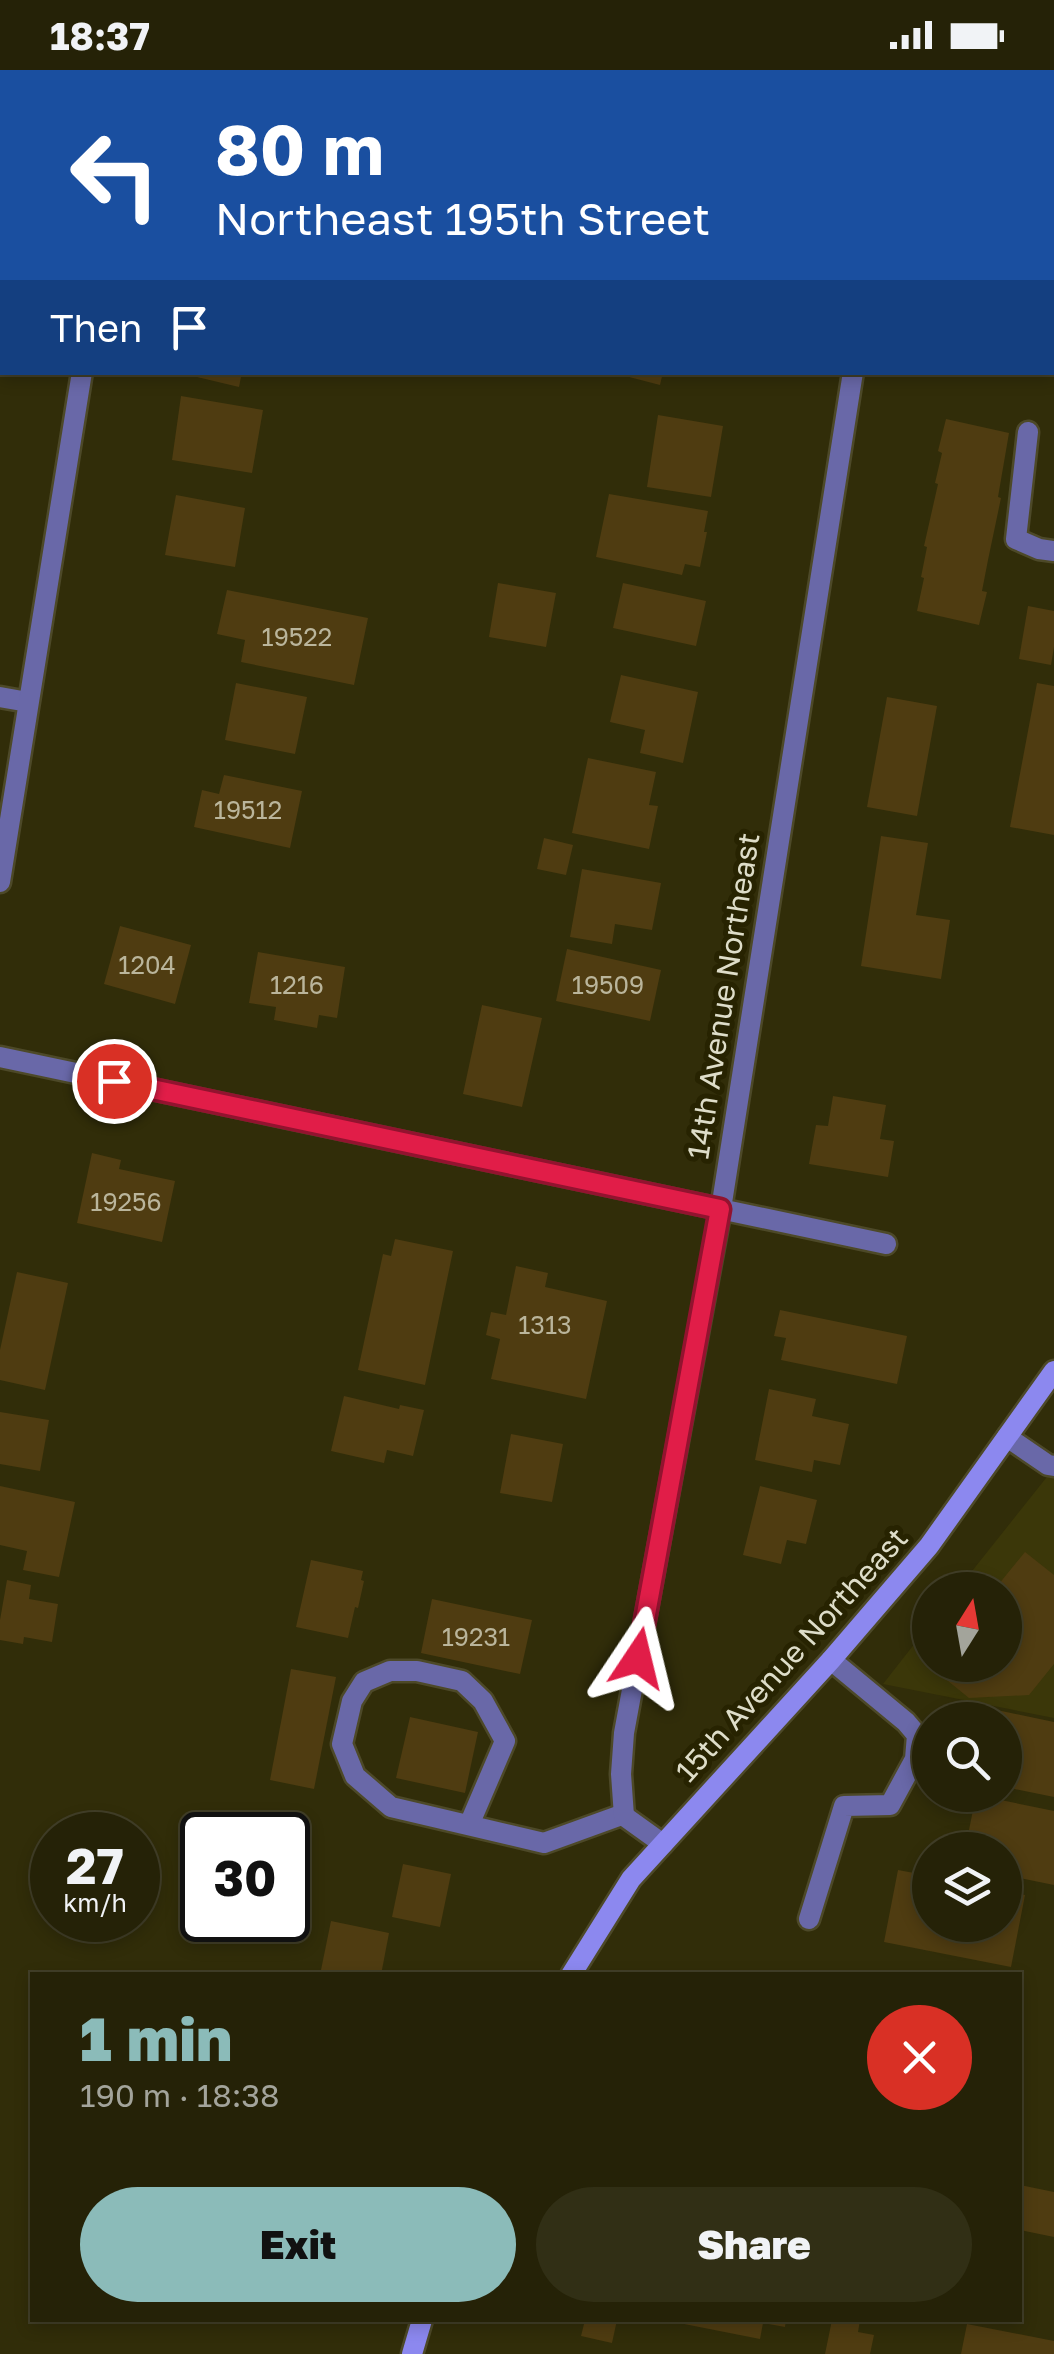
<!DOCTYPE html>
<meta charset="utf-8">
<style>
:root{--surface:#252207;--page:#312f15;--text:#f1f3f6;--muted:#a3a49b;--line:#423f28;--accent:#8bbbb9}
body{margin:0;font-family:"Golos Text",sans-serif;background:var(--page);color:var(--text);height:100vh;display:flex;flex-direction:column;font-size:38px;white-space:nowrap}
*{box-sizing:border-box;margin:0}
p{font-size:32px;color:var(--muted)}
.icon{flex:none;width:55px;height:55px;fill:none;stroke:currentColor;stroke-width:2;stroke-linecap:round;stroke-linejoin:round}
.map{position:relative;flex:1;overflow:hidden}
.drawer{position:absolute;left:30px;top:1902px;width:992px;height:350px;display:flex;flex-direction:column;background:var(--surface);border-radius:0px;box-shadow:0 5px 15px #0003,0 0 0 2px var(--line)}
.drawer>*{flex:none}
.banner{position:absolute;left:0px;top:0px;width:1055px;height:305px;box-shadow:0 5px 15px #0003,0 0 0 2px var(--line);background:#1a4fa0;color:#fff;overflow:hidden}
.needle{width:65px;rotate:11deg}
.buttons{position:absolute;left:912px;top:1502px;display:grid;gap:20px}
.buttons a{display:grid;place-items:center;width:110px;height:110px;border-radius:50%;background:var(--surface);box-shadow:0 5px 15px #0003,0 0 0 2px var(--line);font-size:50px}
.speed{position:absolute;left:30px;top:1742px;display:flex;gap:20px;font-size:50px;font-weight:700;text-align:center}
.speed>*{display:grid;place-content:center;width:130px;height:130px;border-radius:50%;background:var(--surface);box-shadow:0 5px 15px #0003,0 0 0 2px var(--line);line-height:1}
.speed small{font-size:25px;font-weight:400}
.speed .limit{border:5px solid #111;border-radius:15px;background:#fff;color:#111}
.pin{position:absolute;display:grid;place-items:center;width:85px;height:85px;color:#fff;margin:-42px;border:5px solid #fff;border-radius:50%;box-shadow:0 2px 10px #0007}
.me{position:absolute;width:110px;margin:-55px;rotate:10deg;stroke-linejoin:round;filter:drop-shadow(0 0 8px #0008)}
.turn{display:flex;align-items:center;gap:35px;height:210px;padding:0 50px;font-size:45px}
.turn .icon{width:130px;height:130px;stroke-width:2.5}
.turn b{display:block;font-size:70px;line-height:85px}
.then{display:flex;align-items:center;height:95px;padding:0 50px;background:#0003;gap:20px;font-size:38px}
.round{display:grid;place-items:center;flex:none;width:105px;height:105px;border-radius:52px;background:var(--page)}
.summary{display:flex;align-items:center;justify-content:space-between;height:170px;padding:0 50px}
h1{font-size:60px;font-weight:800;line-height:75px;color:var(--accent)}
.primary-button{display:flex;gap:20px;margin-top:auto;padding:20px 50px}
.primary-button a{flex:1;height:115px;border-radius:60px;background:var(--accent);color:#111;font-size:40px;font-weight:800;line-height:115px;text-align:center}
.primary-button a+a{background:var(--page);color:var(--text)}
.status{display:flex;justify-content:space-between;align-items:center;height:70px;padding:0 50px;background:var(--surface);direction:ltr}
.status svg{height:28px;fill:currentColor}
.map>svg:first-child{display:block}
.built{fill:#3b3709}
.building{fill:#4f3c11}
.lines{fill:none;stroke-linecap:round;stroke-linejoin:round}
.lane-casing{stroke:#4d4928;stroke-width:25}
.street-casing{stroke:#4d4928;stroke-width:25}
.secondary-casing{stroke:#4d4928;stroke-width:25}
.lane{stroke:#6968a8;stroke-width:20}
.street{stroke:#6968a8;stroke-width:20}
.secondary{stroke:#8c88ef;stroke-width:20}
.route-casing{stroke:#92132f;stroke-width:25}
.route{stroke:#e11d48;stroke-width:18}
.labels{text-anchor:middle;stroke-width:10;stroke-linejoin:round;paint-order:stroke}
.number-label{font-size:25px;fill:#bab59b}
.street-label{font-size:30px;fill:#deddc9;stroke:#272301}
</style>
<div class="status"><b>18:37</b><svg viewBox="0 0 49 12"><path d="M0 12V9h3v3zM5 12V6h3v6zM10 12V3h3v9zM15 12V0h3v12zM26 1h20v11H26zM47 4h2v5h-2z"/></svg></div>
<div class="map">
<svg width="1054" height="2284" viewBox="0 0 1054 2284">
<rect width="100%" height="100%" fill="#312d09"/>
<path class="built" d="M1054 1398V1648L883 1614 930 1554V1595H1005V1520H957Z"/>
<g class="building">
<path d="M176 302H242L239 317Z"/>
<path d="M610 302H663L660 315Z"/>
<path d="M181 326 263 340 252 403 172 390Z"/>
<path d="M658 345 723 356 711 427 647 417Z"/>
<path d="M946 349 1009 363 998 427 1001 428 988 490 982 521 987 522 979 555 917 541 924 508 921 507 927 477 924 476 938 414 935 413 942 383 938 381Z"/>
<path d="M609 424 708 441 704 462H707L700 497 685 494 682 505 596 487Z"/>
<path d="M176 425 245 438 235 497 165 485Z"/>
<path d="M498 513 556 523 546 577 489 567Z"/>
<path d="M623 513 706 531 696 576 613 558Z"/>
<path d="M227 520 368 548 354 615 241 592 245 570 217 564Z"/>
<path d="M1028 536 1054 541V577L1051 595 1019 589Z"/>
<path d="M621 605 698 622 683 693 640 683 645 660 610 652Z"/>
<path d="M236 613 307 627 295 684 225 670Z"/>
<path d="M1037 613 1054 616V765L1010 757Z"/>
<path d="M887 627 937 636 917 746 867 737Z"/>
<path d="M588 688 656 702 649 735 658 736 649 779 572 763Z"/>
<path d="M224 705 302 721 290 778 194 757 202 720 219 724Z"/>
<path d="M881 766 928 773 916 845 950 850 941 909 861 896Z"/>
<path d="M544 768 573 775 566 805 537 799Z"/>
<path d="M582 799 661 813 652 860 615 854 612 874 570 867Z"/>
<path d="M120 856 191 875 175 934 104 914Z"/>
<path d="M567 879 661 900 650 951 556 931Z"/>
<path d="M258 882 345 897 337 948 319 945 317 958 274 950 276 937 249 933Z"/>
<path d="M482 935 542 948 522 1037 463 1024Z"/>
<path d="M833 1026 886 1035 880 1069 894 1071 888 1107 809 1094 816 1055 828 1056Z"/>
<path d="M92 1083 121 1090 119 1099 175 1111 162 1172 77 1153Z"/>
<path d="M395 1169 453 1181 425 1315 358 1300 383 1184 391 1186Z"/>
<path d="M516 1196 548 1203 545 1217 607 1231 586 1329 491 1309 500 1269 486 1265 491 1242 506 1245Z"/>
<path d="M17 1202 68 1213 45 1320 0 1310V1280Z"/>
<path d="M780 1240 907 1266 897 1314 781 1290 786 1268 774 1266Z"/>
<path d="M769 1319 816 1329 812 1346 849 1354 840 1395 814 1390 812 1402 755 1390Z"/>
<path d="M344 1326 399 1339 400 1335 424 1340 413 1386 387 1380 384 1393 331 1381Z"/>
<path d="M0 1342 49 1350 40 1401 0 1394Z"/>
<path d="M511 1364 563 1374 552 1432 500 1423Z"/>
<path d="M0 1416 75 1432 59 1507 23 1500 27 1481 0 1475Z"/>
<path d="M760 1416 817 1430 806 1474 787 1470 781 1494 743 1485Z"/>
<path d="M1025 1482 1054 1505V1594L1029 1625 969 1628 932 1598 934 1595H1005V1520H994Z"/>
<path d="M311 1490 363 1501 361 1510 364 1511 358 1538 355 1537 348 1568 296 1557Z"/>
<path d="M7 1510 31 1515 29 1529 58 1534 52 1572 24 1567 23 1574 0 1570V1550Z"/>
<path d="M432 1529 532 1550 520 1604 421 1583Z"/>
<path d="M291 1599 336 1607 314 1719 270 1710Z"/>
<path d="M992 1639 1054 1652V1727L1005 1717V1650H990Z"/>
<path d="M410 1647 478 1662 465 1723 396 1708Z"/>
<path d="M976 1725 1054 1741V1815L1005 1805V1780H965Z"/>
<path d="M403 1794 451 1804 440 1857 392 1847Z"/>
<path d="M898 1800 930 1806V1855H1005V1821L1025 1825 1011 1897 884 1872Z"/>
<path d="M331 1851 389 1863 381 1905H343L321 1900Z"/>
<path d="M1020 2115 1054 2122V2167L1020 2160Z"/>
<path d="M585 2250H617L612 2273 581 2266Z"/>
<path d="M674 2250H786L785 2257 763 2253 760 2269 674 2252Z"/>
<path d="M832 2250H860L858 2262 874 2265 870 2284H825Z"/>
<path d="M967 2254 1054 2271V2284H961Z"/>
</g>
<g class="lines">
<defs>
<g id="lane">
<path d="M1052 55 1054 54"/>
<path d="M1028 362 1016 469 1039 479 1054 481"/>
<path d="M1007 1367 1048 1395 1054 1396"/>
<path d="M469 1755 505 1671 483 1631 462 1611 417 1601H390L364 1612 352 1631 342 1674 355 1706 391 1737 544 1773 624 1744"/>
<path d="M809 1849 844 1736 890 1735 915 1689 917 1665 906 1652 831 1590"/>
</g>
<g id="street">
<path d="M131 2V0"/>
<path d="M900 2 901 0"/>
<path d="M0 135 2 136"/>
<path d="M0 627 28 632"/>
<path d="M0 812 82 302"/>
<path d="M0 987 886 1174"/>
<path d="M663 1774 624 1746 621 1704 624 1663 721 1139 853 302"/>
</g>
<g id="secondary">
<path d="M571 1905 631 1809 831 1590 929 1476 1054 1301"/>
<path d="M412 2284 422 2250"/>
</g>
</defs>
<use href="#lane" class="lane-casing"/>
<use href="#street" class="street-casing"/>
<use href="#secondary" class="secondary-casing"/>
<use href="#lane" class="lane"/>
<use href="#street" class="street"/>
<use href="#secondary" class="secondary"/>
</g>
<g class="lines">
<defs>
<path id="route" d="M114 1011 720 1139 638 1588"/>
</defs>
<use href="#route" class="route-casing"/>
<use href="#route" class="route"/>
</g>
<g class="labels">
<g class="number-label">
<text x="297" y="576">19522</text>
<text x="248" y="749">19512</text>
<text x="147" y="904">1204</text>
<text x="297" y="924">1216</text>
<text x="608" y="924">19509</text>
<text x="126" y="1141">19256</text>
<text x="545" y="1264">1313</text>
<text x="476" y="1576">19231</text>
</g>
<g class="street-label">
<text transform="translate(724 926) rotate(-81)" y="10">14th Avenue Northeast</text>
<text transform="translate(792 1585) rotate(-48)" y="10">15th Avenue Northeast</text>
</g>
</g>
</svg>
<div class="buttons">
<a><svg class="needle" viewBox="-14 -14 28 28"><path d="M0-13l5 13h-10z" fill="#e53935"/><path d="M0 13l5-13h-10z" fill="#a3a49b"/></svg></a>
<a><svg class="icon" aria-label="search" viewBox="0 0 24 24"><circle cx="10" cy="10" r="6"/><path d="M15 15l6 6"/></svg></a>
<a><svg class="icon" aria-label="layers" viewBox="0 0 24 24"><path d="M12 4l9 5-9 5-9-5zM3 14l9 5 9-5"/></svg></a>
</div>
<div class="speed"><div>27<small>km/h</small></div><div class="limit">30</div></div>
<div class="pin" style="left:114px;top:1011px;background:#d93025"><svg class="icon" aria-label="arrive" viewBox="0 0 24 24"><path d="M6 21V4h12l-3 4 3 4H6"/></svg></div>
<svg class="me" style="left:638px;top:1588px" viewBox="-20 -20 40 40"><path d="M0-17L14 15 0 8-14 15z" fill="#e11d48" stroke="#fff" stroke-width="4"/></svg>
<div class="banner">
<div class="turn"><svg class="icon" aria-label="left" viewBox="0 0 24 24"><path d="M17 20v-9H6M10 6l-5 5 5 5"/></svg><div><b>80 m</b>Northeast 195th Street</div></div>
<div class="then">Then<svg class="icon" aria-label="arrive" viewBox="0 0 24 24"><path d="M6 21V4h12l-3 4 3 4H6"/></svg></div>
</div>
<section class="drawer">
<div class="summary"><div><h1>1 min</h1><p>190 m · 18:38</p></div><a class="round" style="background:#d93025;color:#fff"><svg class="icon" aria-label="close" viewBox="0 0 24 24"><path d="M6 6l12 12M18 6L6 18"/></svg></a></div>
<div class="primary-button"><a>Exit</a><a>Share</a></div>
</section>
</div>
